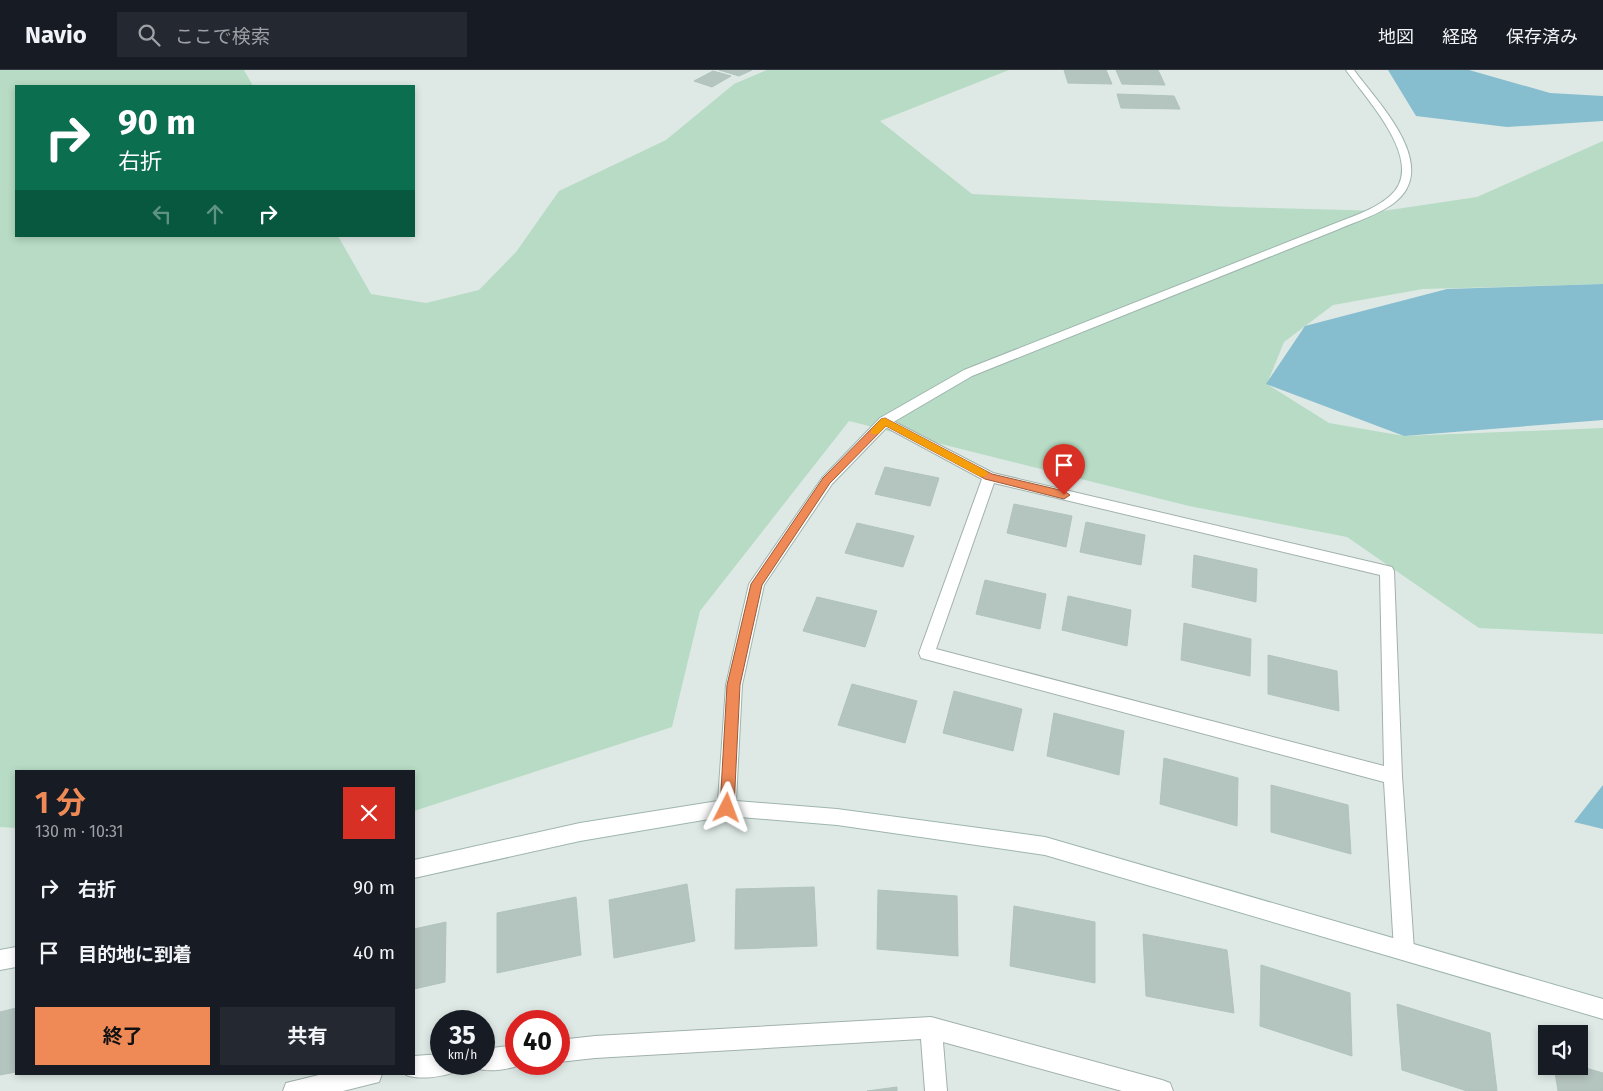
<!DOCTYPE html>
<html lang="ja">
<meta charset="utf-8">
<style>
:root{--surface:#171b24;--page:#242831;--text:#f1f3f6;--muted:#9ea1a6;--line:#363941;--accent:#ef8956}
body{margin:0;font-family:"Fira Sans","Noto Sans JP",sans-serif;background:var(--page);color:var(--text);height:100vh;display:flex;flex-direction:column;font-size:19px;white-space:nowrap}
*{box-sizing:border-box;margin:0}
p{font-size:16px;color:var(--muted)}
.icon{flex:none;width:28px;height:28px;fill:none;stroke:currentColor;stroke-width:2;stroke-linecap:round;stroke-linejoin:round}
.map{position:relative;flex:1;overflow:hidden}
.drawer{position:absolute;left:15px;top:700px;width:400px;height:305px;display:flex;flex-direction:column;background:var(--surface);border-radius:0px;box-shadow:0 2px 8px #0003}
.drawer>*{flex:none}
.top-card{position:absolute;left:15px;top:15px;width:400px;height:152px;border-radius:0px;box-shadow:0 2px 8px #0003;background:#0b6e4f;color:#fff;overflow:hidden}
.tools{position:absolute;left:1538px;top:955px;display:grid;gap:10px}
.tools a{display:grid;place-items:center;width:50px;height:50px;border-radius:0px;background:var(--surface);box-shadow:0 2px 8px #0003;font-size:25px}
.speed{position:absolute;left:430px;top:940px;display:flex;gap:10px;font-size:25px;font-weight:700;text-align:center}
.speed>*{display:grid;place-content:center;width:65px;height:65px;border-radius:50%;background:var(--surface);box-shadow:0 2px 8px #0003;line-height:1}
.speed small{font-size:12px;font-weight:400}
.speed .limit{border:8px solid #d22;background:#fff;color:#111}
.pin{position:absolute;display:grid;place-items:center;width:42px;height:42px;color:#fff;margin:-51px -21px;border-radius:50% 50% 50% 0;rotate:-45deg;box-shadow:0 0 5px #0007}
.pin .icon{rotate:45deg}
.me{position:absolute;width:55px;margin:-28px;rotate:3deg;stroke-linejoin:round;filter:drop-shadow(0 0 4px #0008)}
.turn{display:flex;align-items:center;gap:18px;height:105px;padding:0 20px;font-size:22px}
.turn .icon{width:65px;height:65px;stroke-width:2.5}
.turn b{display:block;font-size:35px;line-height:42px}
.lanes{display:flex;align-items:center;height:48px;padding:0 20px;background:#0003;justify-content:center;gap:25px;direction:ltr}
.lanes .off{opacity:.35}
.round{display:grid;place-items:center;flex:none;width:52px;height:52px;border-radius:0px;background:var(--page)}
.head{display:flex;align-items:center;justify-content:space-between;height:85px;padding:0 20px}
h1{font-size:30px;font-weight:700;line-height:38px;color:var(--accent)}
.cta{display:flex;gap:10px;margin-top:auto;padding:10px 20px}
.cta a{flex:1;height:58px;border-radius:0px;background:var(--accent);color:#111;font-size:20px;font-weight:700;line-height:58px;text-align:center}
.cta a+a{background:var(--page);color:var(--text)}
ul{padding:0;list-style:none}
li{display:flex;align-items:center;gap:15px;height:65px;padding:0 20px}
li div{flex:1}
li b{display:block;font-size:19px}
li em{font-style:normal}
header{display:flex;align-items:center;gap:30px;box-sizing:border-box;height:70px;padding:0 25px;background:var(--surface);border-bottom:1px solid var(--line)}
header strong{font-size:24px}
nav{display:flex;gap:28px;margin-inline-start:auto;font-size:18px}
.search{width:350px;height:45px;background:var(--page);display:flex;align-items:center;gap:12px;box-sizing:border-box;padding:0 18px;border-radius:0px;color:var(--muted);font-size:19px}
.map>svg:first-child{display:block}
.green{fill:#b7dbc4}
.water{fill:#86bdcf}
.building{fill:#b4c4bf;stroke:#b1c3bd}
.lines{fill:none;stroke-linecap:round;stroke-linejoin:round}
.street-casing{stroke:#a1b1ac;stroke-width:2}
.secondary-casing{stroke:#9eb5ae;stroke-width:2}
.street{fill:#fff;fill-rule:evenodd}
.secondary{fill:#fff;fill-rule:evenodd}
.route{fill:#ef8956;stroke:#9b5938}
.slow{fill:#f59e0b}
</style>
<header>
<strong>Navio</strong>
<div class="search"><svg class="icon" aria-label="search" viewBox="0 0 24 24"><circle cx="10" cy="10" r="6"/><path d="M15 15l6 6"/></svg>ここで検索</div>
<nav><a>地図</a><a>経路</a><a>保存済み</a></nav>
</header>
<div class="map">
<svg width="1603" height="1021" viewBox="0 0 1603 1021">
<rect width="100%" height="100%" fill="#dee9e5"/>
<path class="green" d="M0 0H244L253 16H16V166H338L371 224 426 233 479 220 516 182 559 121 666 70 734 14 767 0H1009L880 51 972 124 1233 137 1383 141 1477 127 1603 71V214L1423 219 1333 235 1284 272 1267 314 1329 353 1404 366 1603 358V564L1479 558 1347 467 1189 436 849 351 700 541 672 657 414 741V701H16V758L0 757Z"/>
<g class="water">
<path d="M1388 0H1469L1550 23 1603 26V51L1507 57 1416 46Z"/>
<path d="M1603 214V350L1404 366 1266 314 1305 256 1447 219Z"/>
<path d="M1603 715V759L1574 752Z"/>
</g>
<g class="building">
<path d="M719 0H752L739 6Z"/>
<path d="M1064 0H1106L1112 14 1068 13Z"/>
<path d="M1116 0H1158L1165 15 1122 14Z"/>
<path d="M713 1 731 6 712 17 694 11Z"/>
<path d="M1117 24 1174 26 1180 39 1121 38Z"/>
<path d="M885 397 939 408 930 436 875 424Z"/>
<path d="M1014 434 1072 446 1066 477 1007 463Z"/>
<path d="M1086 452 1145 465 1141 495 1080 482Z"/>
<path d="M857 453 914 466 903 497 845 483Z"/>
<path d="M1194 485 1257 499 1256 532 1192 517Z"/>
<path d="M985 510 1046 524 1040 559 976 544Z"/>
<path d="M1068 526 1131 540 1127 576 1062 560Z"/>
<path d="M817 527 877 541 865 577 803 561Z"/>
<path d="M1184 553 1251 569 1250 606 1181 590Z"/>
<path d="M1268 585 1337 601 1339 641 1268 624Z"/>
<path d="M852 614 917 631 905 673 838 655Z"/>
<path d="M954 621 1022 639 1013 681 943 663Z"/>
<path d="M1054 643 1124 661 1119 705 1047 686Z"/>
<path d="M1164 688 1238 708 1237 756 1160 734Z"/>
<path d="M1271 715 1348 735 1351 784 1271 762Z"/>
<path d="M687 814 695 871 614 888 609 830Z"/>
<path d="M814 817 817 876 735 879 736 819Z"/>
<path d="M878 820 957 826 958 886 877 879Z"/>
<path d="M576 827 581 885 497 903V843Z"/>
<path d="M1014 836 1095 852V913L1010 896Z"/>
<path d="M446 852 445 912 414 919V859Z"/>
<path d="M1143 864 1227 880 1234 943 1146 926Z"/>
<path d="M1261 895 1350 923 1352 986 1260 956Z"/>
<path d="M1397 934 1490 963 1497 1021H1467L1402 1000Z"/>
<path d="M16 938V1002L0 1005V942Z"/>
<path d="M1554 996H1579L1603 1003V1021H1558Z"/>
<path d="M897 1017V1021H867Z"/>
</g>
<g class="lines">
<defs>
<g id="street">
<path d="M885 347 993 403 1392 497 1394 501 1402 706 1414 880 1411 887 1404 890 1397 887 1394 880 1384 712 921 588 919 583 982 409 880 354 879 351ZM994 413 1380 505 1384 696 936 579Z"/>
<path d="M931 947 1162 1010 1170 1013 1173 1021H1122L943 972 947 1021H925L921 969 595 988 559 992V970L595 966Z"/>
<path d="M516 975V994H523C510 999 489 1003 476 998L475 994H484V979Z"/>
<path d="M441 984V994H458L455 1002C441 1007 420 1010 406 1005L414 1004V986Z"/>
<path d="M323 1004H382L379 1012 343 1021H283L286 1013Z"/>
</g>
<g id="secondary">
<path d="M1346 0H1354C1377 32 1442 96 1394 133 1378 145 1357 151 1339 159L972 306 890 354 832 414 764 515 742 615 736 731 837 739 1045 767 1603 929V949L1045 785 837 755 727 746 580 771 414 808V790L580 753 718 731 726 615 749 514 822 408 880 348 964 300 1331 155C1351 147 1374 140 1390 126 1428 93 1366 29 1346 0Z"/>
<path d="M16 877V897L0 900V880Z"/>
</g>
</defs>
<use href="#street" class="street-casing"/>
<use href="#secondary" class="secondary-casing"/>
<use href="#street" class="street"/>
<use href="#secondary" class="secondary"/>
</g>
<path class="route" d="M885 348 992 404 1064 421 1070 425 1064 429 985 409 886 356 830 413 762 515 740 615 734 738 732 742 727 744 722 742 720 738 727 615 751 514 823 408 881 349Z"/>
<path class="slow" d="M885 348 986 401 988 404 983 407 979 406 886 356 878 364H871V360L881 349Z"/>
</svg>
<div class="tools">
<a><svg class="icon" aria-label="sound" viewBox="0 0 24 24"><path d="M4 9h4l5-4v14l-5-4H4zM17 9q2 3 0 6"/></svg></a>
</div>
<div class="speed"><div>35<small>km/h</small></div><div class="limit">40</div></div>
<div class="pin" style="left:1064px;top:425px;background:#d93025"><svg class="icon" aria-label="arrive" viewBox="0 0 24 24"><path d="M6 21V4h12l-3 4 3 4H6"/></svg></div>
<svg class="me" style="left:727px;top:738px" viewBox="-20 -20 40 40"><path d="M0-17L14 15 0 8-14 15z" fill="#ef8956" stroke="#fff" stroke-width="4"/></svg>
<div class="top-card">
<div class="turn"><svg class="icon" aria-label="right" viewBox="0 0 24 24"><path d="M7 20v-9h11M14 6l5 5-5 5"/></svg><div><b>90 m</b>右折</div></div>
<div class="lanes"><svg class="icon off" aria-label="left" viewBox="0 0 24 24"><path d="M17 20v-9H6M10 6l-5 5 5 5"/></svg><svg class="icon off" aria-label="ahead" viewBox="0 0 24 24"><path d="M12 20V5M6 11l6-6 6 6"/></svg><svg class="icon" aria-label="right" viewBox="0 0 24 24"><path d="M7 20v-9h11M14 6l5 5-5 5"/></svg></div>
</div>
<section class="drawer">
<div class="head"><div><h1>1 分</h1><p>130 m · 10:31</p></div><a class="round" style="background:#d93025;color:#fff"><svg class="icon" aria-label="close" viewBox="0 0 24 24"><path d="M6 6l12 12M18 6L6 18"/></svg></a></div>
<ul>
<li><svg class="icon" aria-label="right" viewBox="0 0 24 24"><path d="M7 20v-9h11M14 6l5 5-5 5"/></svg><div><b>右折</b></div><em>90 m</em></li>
<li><svg class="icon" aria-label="arrive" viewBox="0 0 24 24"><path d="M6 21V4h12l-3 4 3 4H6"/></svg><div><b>目的地に到着</b></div><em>40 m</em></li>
</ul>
<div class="cta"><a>終了</a><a>共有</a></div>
</section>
</div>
